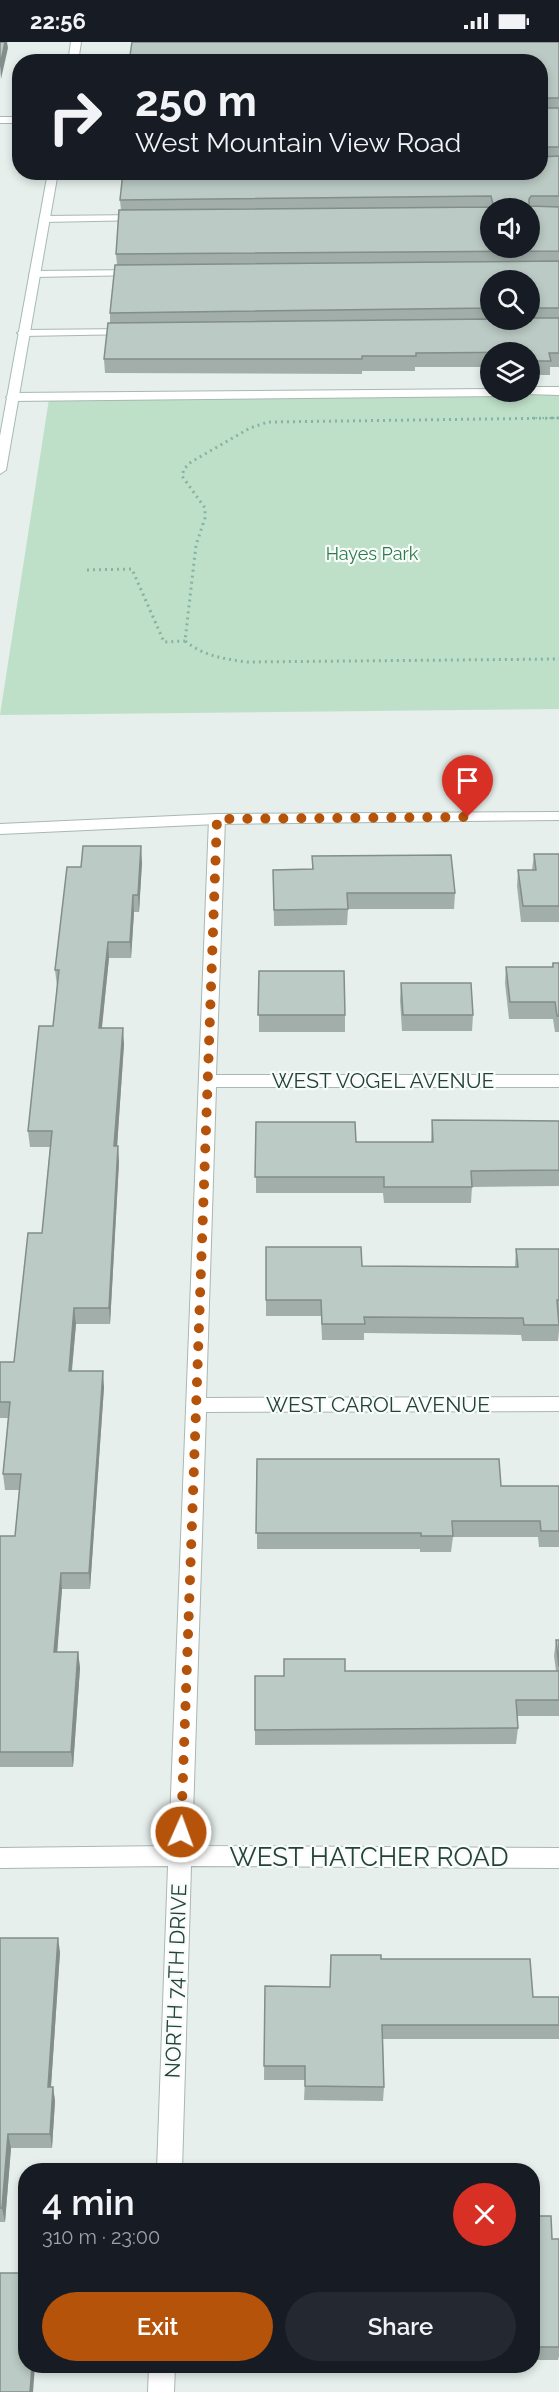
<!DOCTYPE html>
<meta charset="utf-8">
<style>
:root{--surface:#171b24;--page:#242831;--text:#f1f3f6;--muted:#9ea1a6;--accent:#b45309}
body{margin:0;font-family:Raleway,sans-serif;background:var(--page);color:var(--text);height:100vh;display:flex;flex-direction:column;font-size:22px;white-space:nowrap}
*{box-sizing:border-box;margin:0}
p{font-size:20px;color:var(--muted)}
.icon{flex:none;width:33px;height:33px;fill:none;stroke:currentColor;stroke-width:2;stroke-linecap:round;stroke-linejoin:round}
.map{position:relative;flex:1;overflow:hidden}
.panel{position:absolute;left:18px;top:2121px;width:522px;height:210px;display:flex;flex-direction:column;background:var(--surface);border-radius:24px;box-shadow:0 3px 9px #0003}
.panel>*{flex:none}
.guide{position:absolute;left:12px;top:12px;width:536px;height:126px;border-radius:24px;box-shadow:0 3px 9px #0003;background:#171b24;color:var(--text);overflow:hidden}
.controls{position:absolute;left:480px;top:156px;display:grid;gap:12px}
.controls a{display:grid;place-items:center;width:60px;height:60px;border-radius:50%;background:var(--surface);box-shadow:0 3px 9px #0003;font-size:30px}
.pin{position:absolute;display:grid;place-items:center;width:51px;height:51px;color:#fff;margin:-62px -26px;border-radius:50% 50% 50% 0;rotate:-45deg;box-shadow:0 0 6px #0007}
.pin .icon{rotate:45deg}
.me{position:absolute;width:66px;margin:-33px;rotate:2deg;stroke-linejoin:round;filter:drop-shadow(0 0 4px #0008)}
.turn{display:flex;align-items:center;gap:21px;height:126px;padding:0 24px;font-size:27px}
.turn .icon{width:78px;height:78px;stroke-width:2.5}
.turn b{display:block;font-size:42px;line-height:51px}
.round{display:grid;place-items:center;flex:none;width:63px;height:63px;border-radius:32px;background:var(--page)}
.headline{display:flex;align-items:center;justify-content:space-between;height:102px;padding:0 24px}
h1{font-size:36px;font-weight:600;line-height:45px}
.button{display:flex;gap:12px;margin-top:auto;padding:12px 24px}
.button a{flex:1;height:69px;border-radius:36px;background:var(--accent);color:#fff;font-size:24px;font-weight:600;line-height:69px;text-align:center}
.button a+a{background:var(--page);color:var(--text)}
.status{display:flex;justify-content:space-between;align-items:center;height:42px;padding:0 30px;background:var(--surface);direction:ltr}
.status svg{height:16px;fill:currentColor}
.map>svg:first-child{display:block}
.green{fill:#bfe0c8}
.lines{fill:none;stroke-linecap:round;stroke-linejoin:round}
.service-casing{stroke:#a8b8b2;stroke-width:2}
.minor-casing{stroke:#a8b8b2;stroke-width:2}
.tertiary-casing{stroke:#a8b8b2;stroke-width:2}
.secondary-casing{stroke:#a4bbb3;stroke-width:2}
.path-far1{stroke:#86b3a5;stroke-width:2;stroke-dasharray:1.5 2;stroke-linecap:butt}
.path{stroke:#86b3a5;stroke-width:3;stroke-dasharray:2 4;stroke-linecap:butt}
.service{fill:#fff;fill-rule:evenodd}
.minor{fill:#fff;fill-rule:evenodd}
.tertiary{fill:#fff;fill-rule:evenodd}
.secondary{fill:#fff;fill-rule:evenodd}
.wall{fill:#a1aea9;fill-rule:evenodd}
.shaded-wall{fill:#838d89}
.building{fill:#bbcac4;stroke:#838d89;stroke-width:1.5;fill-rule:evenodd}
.route{stroke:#b45309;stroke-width:10;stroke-dasharray:0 18}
.labels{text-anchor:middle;stroke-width:4.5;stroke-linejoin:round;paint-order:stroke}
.far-park-label{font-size:18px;fill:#2d7a4b;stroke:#f7fbf9}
.street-label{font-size:21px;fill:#24423a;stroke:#f7fbf9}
.near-street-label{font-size:26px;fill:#24423a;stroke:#f7fbf9}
</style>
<div class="status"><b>22:56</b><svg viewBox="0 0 49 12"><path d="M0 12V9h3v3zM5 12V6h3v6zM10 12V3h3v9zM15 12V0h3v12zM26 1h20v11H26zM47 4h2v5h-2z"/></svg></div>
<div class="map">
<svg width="559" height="2350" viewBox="0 0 559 2350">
<rect width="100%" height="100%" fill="#e6efeb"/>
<path class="green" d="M559 353V667L0 673 49 357Z"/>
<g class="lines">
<defs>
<g id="service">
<path d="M137 228 141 229V233L34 235 29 232 34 229Z"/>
<path d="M530 345H559V353L526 352 524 350H530Z"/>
<path d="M490 347V350H508L502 354 12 359 6 355 12 351Z"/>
</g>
<g id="minor">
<rect x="0" y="75" width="20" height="6"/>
<path d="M141 173 146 176 145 178 44 180 39 177 44 174Z"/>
<path d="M131 287 135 288V292L23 294 17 291 23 288Z"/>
<path d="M217 772 225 777 216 1033H559V1045H216L206 1356 559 1355V1369L206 1370 192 1804 559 1806V1826L191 1824 182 2128H157L168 1824 0 1826V1806L169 1804 209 777Z"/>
<path d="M149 2324H175L174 2350H148Z"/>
</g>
<path id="tertiary" d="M559 770V778L217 782 0 792V782L217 772Z"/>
<g id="secondary">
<path d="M71 0H81L78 20H68Z"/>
<path d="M48 130H58L6 428 0 432V394Z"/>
</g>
</defs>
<use href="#service" class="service-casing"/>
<use href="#minor" class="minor-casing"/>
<use href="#tertiary" class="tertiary-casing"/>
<use href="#secondary" class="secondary-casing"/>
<path class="path-far1" d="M532 376H559"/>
<g class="path">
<path d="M559 376 268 380 250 386 191 420 184 427 182 434 205 466V476L196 503 185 599C204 614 224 617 247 620L559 617"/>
<path d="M87 528 132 527 164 600 185 599"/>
</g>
<use href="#service" class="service"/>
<use href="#minor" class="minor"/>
<use href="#tertiary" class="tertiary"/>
<use href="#secondary" class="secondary"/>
</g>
<g class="wall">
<path d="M559 0V325H550V333H530V310H490V325H415V329H362V332L105 331 104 317 110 281V271L117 223 116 212 121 168 120 158 540 20ZM490 238H530V278H490Z"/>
<path d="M534 812H559V880H521L517 844 518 828H532Z"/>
<path d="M312 814 455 851 454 867H348L347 883 274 884 273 828 312 827Z"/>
<path d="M142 820 139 870H134L131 916H109L102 986 124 1002 117 1104 119 1120 110 1282H76L72 1329 104 1345 90 1547H62L57 1610H78L80 1626 73 1725H0V1494H15L19 1448H5L3 1432 8 1376H0V1320H14L42 1191 50 1105H30L28 1089 53 984 57 944 55 928 81 825Z"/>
<path d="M553 921H559V990H555L553 977H509L505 941 506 925H552Z"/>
<path d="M259 929 345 973V990H259Z"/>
<path d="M401 941 473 973 472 989H402L400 958Z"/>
<path d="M432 1078 559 1079V1144L472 1145 471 1161H384L383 1151H256V1080L356 1100H431Z"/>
<path d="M266 1205 362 1224 515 1225 516 1207H559V1289L558 1299H522L521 1293 364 1291V1298H322L321 1274H266Z"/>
<path d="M257 1417 501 1444H559V1505H539L538 1495H453L451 1510H420V1507H257Z"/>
<path d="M556 1598H559V1674H517L518 1686 516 1702 255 1703V1634H284L345 1629H556L554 1614Z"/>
<path d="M0 1896 60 1910 51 2045H53L55 2059 52 2106H11L5 2180H0Z"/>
<path d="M381 1917 533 1955H559V1997H383L384 2045 383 2059 304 2058 305 2038H264L265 1944 330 1945Z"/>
<path d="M532 2174 552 2197H559V2314L558 2318H532Z"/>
</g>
<g class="shaded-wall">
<path d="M5 0H7L8 6 1 37 0 23Z"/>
<path d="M141 804 142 820 139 870 138 853Z"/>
<path d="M133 853 134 870 131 916 130 900Z"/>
<path d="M108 900 109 916 100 1002 99 986Z"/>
<path d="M123 986 124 1002 116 1120 114 1104Z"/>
<path d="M118 1104 119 1120 110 1282 109 1266Z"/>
<path d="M74 1266 76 1282 70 1345 69 1329Z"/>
<path d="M103 1329 104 1345 90 1547 89 1531Z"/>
<path d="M61 1531 62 1547 56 1626 54 1610Z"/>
<path d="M78 1610 80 1626 73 1725 71 1710Z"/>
<path d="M58 1896 60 1910 50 2059 48 2045Z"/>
<path d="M53 2045 55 2059 52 2106 50 2092Z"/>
<path d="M8 2092 11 2106 5 2180 2 2166Z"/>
<path d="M32 2324H35L33 2350H30Z"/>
</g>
<g class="building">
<path d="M0 0H5L0 23Z"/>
<path d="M132 0H559V56H541L540 57V20H129Z"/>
<path d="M540 66H559V105H541L540 106Z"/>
<path d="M540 111 541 115 559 114V154H531L529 157V164L559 165V209L116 212 119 168 491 165 493 162 491 154 120 158 123 130H540ZM490 166H530V206H490Z"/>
<path d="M559 219V266H530V238H490V266L110 271 115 223Z"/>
<path d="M530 276H559V311H549L551 319H530V310L416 311V314H362V317H104L108 281 490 277 530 278Z"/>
<path d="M83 804H141L138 853H133L130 900H108L99 986H123L114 1104H118L109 1266H74L69 1329H103L89 1531H61L54 1610H78L71 1710H0V1494H15L21 1432H3L10 1360H0V1320H14L28 1191H42L52 1089H28L39 984H53L59 928H55L67 825H81Z"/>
<path d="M534 812H559V864H523L518 828H536Z"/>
<path d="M451 813 455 851H347L348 867 274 868 273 828 313 827 312 814Z"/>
<path d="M553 921H559V974H557L555 960H510L506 925H553Z"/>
<path d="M259 929H344L345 973H258Z"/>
<path d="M401 941H471L473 973H403Z"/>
<path d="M432 1078 559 1079V1128L471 1129 472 1145H384V1135H255L256 1080H355L356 1100H433Z"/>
<path d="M266 1205H361L362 1224 518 1225 516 1207H559V1258H557L559 1283H524L523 1276 364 1275 365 1282H322L321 1258H266Z"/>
<path d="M257 1417H499L501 1444H559V1489H541L540 1479H452L453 1494H421V1491H256Z"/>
<path d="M556 1598H559V1625Z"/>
<path d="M284 1617H345V1629H559V1658H516L518 1686 255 1688V1634H284Z"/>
<path d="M0 1896H58L48 2045H53L50 2092H8L2 2166H0Z"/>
<path d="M331 1913H381V1917H530L533 1955H559V1983H382L384 2045 305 2044V2024H264L265 1944 330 1945Z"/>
<path d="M532 2174H551L552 2197H559V2305H532Z"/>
<path d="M0 2231H26V2324H32L30 2350H0Z"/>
</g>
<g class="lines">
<path class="route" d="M181 1790 217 777 468 775"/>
</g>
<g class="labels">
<g class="far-park-label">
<text x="372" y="518">Hayes Park</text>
</g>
<g class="street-label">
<text x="383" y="1046">WEST VOGEL AVENUE</text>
<text x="378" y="1370">WEST CAROL AVENUE</text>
<text transform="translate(176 1939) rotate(-88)" y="7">NORTH 74TH DRIVE</text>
</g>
<g class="near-street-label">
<text x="369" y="1824">WEST HATCHER ROAD</text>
</g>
</g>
</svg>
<div class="controls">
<a><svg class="icon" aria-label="sound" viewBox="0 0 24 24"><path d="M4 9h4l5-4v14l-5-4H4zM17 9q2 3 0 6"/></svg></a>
<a><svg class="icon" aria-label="search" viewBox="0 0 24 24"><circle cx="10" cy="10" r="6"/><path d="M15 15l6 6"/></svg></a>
<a><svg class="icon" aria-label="layers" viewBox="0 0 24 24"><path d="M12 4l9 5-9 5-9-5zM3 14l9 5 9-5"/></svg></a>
</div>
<div class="pin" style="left:468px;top:775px;background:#d93025"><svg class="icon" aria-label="arrive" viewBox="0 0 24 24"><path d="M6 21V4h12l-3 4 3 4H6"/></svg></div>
<svg class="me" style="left:181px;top:1790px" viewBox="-20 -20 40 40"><circle r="17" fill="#b45309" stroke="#fff" stroke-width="3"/><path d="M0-11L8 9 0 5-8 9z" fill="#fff"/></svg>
<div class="guide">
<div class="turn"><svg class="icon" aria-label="right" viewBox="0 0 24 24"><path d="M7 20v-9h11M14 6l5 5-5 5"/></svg><div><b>250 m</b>West Mountain View Road</div></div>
</div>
<section class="panel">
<div class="headline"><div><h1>4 min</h1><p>310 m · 23:00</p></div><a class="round" style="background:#d93025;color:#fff"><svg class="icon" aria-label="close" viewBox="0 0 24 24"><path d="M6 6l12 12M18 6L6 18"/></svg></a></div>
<div class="button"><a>Exit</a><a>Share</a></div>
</section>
</div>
